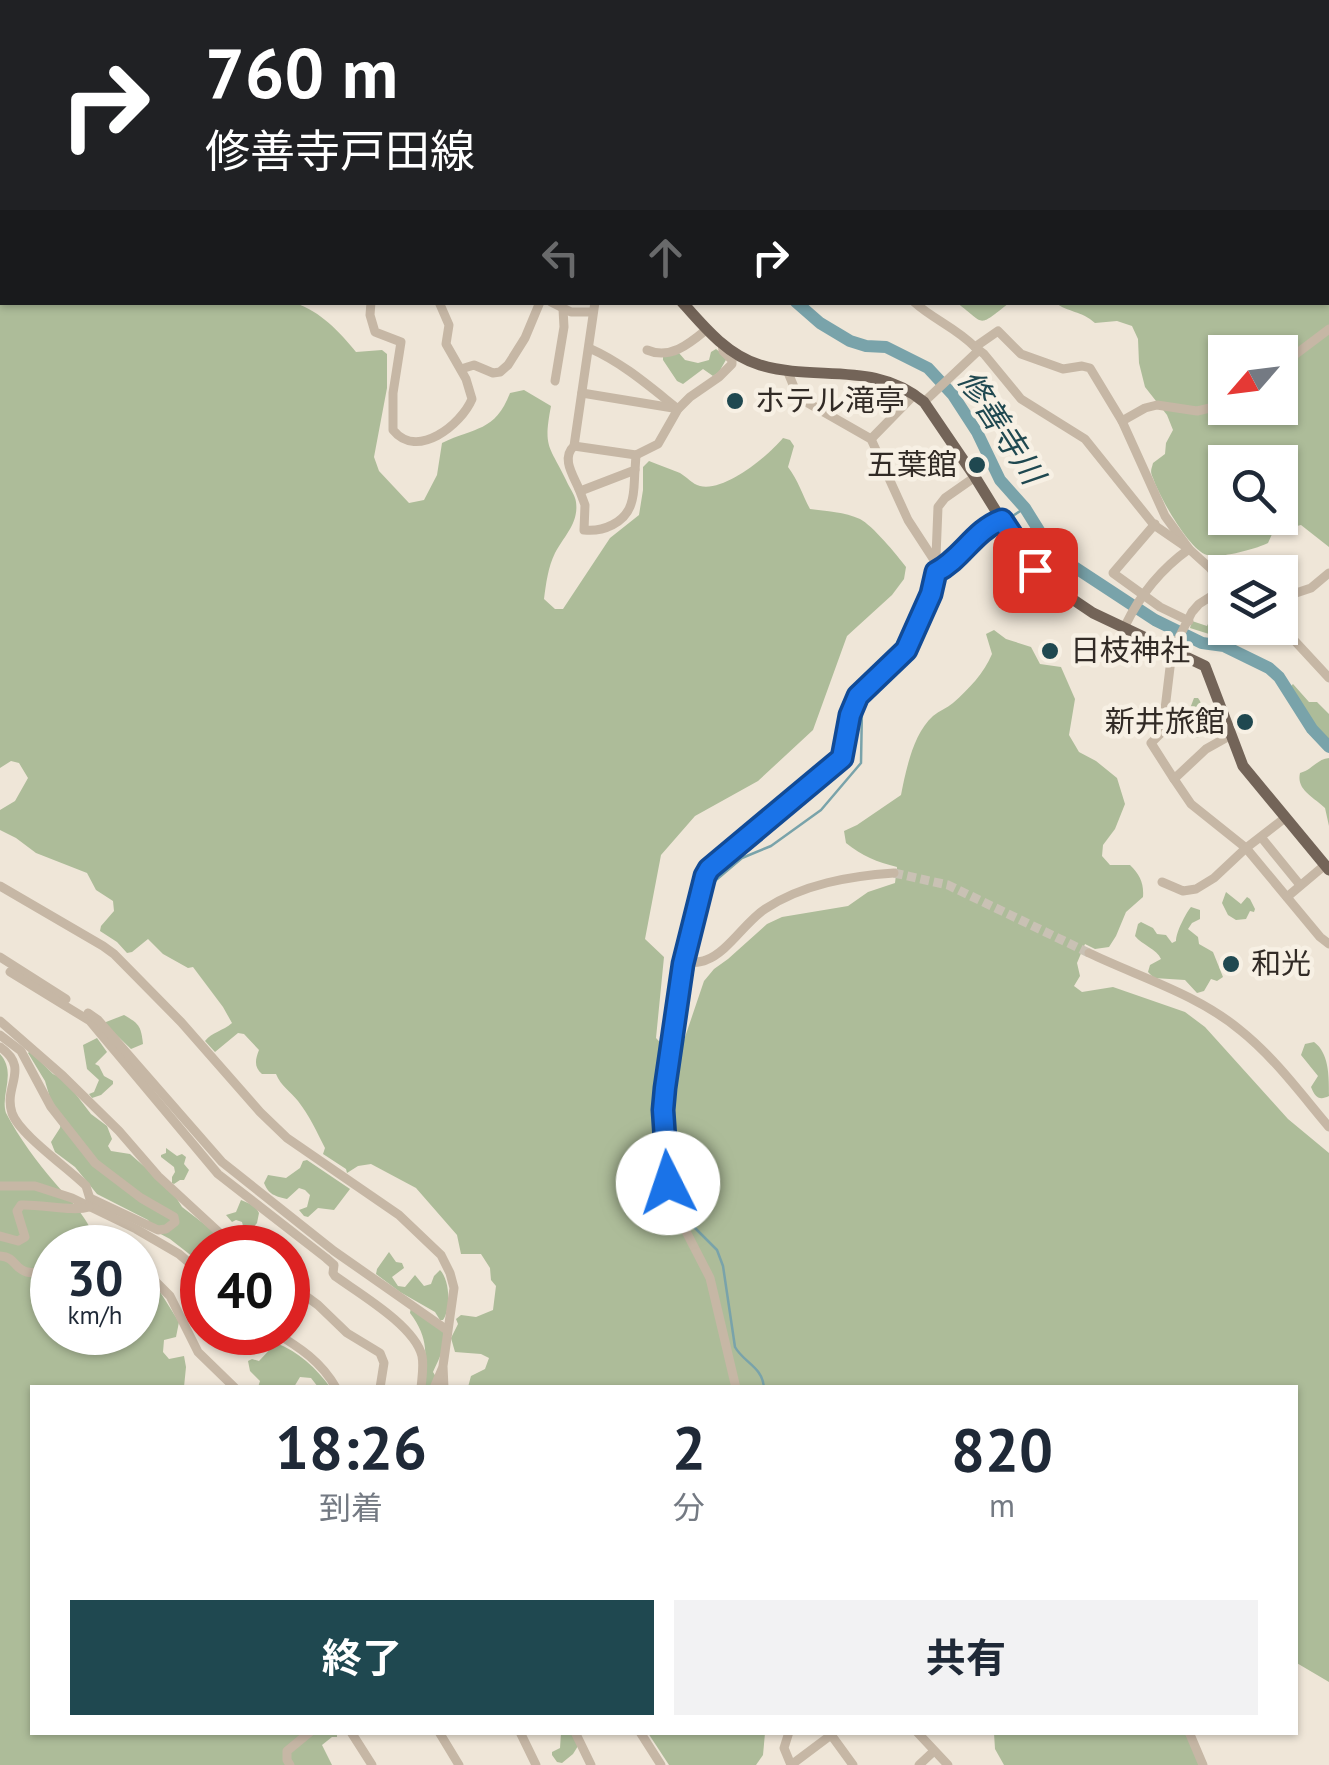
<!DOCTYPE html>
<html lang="ja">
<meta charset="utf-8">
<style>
:root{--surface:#fff;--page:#f2f2f3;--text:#1f2937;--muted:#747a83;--accent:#1f4850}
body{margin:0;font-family:"PT Sans","Noto Sans JP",sans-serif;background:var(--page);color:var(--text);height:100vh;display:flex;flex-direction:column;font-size:38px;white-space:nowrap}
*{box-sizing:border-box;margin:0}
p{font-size:32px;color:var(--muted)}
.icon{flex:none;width:55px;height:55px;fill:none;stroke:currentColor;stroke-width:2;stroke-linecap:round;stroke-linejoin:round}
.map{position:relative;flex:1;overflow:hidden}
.details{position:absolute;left:30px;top:1385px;width:1268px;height:350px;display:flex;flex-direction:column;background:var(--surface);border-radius:0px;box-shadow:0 2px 8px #0004}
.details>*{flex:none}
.hud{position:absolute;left:0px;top:0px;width:1330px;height:305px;box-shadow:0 2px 8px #0004;background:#202124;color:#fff;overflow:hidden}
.needle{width:65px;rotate:242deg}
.controls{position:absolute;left:1208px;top:335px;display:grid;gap:20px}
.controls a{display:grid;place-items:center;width:90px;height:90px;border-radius:0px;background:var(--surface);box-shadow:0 2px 8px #0004;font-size:50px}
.speed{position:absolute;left:30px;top:1225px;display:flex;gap:20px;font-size:50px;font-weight:700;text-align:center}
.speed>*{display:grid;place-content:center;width:130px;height:130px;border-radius:50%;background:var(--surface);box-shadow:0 2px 8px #0004;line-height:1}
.speed small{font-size:25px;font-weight:400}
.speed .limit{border:15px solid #d22;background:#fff;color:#111}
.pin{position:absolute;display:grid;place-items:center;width:85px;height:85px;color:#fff;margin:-42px;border-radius:20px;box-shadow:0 5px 15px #0006}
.me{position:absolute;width:110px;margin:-55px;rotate:356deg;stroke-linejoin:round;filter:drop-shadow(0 0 8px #0008)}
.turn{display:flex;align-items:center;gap:35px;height:210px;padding:0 40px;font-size:45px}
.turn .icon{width:130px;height:130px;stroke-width:2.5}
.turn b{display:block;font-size:70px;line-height:85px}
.lanes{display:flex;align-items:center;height:95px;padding:0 40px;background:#0003;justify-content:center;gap:50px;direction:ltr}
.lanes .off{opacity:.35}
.eta{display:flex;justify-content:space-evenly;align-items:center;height:170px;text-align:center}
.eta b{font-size:60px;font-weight:700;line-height:70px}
.action{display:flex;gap:20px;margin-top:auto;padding:20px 40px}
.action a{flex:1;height:115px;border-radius:0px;background:var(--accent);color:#fff;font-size:40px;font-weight:700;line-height:115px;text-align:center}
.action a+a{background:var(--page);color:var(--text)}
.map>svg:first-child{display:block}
.green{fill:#adbc99;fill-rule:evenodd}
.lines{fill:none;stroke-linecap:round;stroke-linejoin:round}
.stream{stroke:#79a3aa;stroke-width:2.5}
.river{stroke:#79a3aa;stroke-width:12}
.minor-tunnel{stroke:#c9c1b4;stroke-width:9;stroke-dasharray:9 4.5;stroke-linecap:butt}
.highway-tunnel{stroke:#c9c1b4;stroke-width:14;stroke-dasharray:14 7;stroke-linecap:butt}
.minor{stroke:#c6b7a5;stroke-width:9}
.major{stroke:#736458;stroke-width:11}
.highway{stroke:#52463d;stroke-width:14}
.route-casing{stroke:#114b97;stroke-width:25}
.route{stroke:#1a73e8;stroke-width:18}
.poi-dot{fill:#1f4850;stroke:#f7f0e4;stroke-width:4}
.labels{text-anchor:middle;stroke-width:9;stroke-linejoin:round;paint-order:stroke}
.poi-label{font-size:30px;fill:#322b26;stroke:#f7f0e4;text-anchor:start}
.water-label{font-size:32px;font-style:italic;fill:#1f4850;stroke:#f7f0e4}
</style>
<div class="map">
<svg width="1329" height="1765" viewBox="0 0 1329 1765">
<rect width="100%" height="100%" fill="#efe6d8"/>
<g class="green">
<path d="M520 0H1329V547L1301 525 1273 532 1268 543C1256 549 1219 559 1207 555 1189 550 1159 496 1153 478 1150 471 1151 471 1153 463L1165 454 1166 443 1173 430 1167 415 1145 387 1139 363 1138 339 1132 326 1117 321 1095 323C1082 311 1067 312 1056 303L1328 302V2H523ZM1225 352H1280V408H1225ZM1225 462H1280V518H1225Z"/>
<path d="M0 172 2 173V302L295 303C321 312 339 331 356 352L382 350 387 354V388L374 457 379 471 409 503 424 500 437 475 442 443C475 427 495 432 510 393L524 390 551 406C543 448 549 445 566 480 569 487 575 495 576 502 579 523 564 536 555 553 548 567 546 584 544 599L555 609H563L610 538 639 515 643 490V467L649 461C659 465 670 469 680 473 687 477 692 484 700 486 725 492 768 456 783 438L790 440 794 446 788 467C798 480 802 494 810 509 826 511 845 512 860 519 872 525 897 555 906 567L904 579 892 595 847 636 813 730 758 781 695 816 661 855 645 939 664 957 656 1038 668 1051 683 1043 704 981 714 969 728 959 767 924 782 917 848 906 868 892 895 883 897 867C877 862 862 856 846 843L844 831 857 825 901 795C906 770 913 734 933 716 939 711 947 708 953 703 969 689 984 673 992 654L986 634 994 630 1006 639 1031 647 1040 664 1061 667 1075 699 1069 735 1079 752 1096 761 1117 778 1125 804 1115 829 1103 845 1102 856 1110 865H1130C1140 875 1144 883 1143 897L1126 912 1116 936 1109 947 1095 949 1085 944 1077 963 1080 976 1074 986 1082 992 1113 987 1185 1012 1205 1027 1288 1119 1329 1153V1682L1295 1662V1388L468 1387 471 1376 485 1369 489 1358 481 1354 455 1352 451 1338 458 1324 456 1319 461 1315 476 1317 493 1310 496 1286 491 1280 490 1268 481 1254H461L457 1235 416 1188 371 1164 358 1166 347 1173 346 1169 323 1154 325 1148C317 1132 309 1115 298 1101 290 1091 281 1086 276 1074H262C254 1067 255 1060 259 1050L244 1034 238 1033 215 1052 205 1041C212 1032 223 1031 232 1023L223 1007 193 967 188 968 163 954 148 939 132 952 127 953 117 942 100 931 101 926 114 911 113 901 96 890 87 873 36 853 16 838 0 830V810L15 801 28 778 19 763 11 761 0 768Z"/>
<path d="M957 303V302L1009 303C976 329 986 324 957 303Z"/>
<path d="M716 349 727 358 719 372 713 376 703 369 683 384 677 381 663 360V357L679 353 685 360 698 363 709 360 711 352Z"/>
<path d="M1225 604V628H1241L1228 640 1190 628 1192 621 1207 626 1215 609Z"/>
<path d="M1293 684 1309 702H1317L1329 714V743L1290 691 1289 688Z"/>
<path d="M1194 698H1198L1200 701 1208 726 1205 734 1197 738 1177 733 1180 719H1186Z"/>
<path d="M1329 758V826L1325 808C1314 797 1296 790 1300 773 1312 770 1317 759 1329 758Z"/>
<path d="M1226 892 1241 904 1247 897 1250 899 1255 909 1254 912 1250 911 1246 919 1236 920 1228 915 1222 903Z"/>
<path d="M1191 907 1200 910V919L1192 923 1188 929 1198 937 1199 944 1213 952 1223 977 1217 981 1211 979 1204 991 1197 993 1185 980 1154 978 1148 972 1150 965 1161 959C1157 949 1142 945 1135 936L1138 924 1141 922 1153 928 1157 934 1166 935 1172 943 1176 941C1176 932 1186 913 1191 907Z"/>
<path d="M124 1015C140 1024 141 1027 143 1044L131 1049 105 1024 106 1022Z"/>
<path d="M97 1038 107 1052 95 1064 99 1066 104 1076 113 1081V1084L101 1095 92 1098 89 1094 94 1092 99 1080 87 1069 83 1045Z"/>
<path d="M1314 1042C1329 1053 1329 1075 1329 1096 1319 1101 1315 1097 1311 1087L1318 1076 1301 1055 1305 1044Z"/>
<path d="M30 1051 53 1074 64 1079 91 1114 107 1126 112 1139 108 1146 111 1151 130 1154 138 1161 172 1191 182 1207 212 1230 227 1247 202 1248V1264L170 1239 155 1231 148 1220 97 1194 75 1167 55 1152 51 1142 60 1128 62 1117 50 1098 45 1081 28 1053Z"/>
<path d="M0 1054C17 1073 0 1094 6 1113 19 1138 37 1162 55 1183 74 1205 84 1213 96 1240L108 1227 132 1247 52 1248V1332H138V1257L179 1322 176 1337 164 1340 163 1352 169 1359 184 1356 186 1367 184 1387 32 1388V1732L337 1733V1737H332L322 1745 332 1765H0Z"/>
<path d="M166 1148 177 1156 182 1154 186 1157 184 1164 189 1170 184 1180H180L174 1184 172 1183V1177L175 1172 174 1167 161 1157V1155L166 1153Z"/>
<path d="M307 1160 350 1189 334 1210 318 1208 308 1217 304 1216 299 1210 307 1207 310 1195 305 1190 299 1188 287 1199C275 1196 269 1195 264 1183L268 1175 286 1178 300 1168 303 1161Z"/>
<path d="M241 1200 255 1206 259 1213 257 1223 251 1230 243 1226 242 1222 236 1220 232 1222 226 1215 236 1212Z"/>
<path d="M389 1252 396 1262 402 1263 404 1268 392 1277 398 1286 405 1287 415 1275 424 1286 431 1284 434 1276 440 1270C450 1280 451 1309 443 1320H440L435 1312 400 1292 376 1274 377 1269Z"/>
<path d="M411 1307 442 1328C447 1345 440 1357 433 1372L442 1387H422C427 1356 429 1338 410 1313Z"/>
<path d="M276 1343C298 1351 317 1369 330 1387H318L311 1378 300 1377 294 1387H258L260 1381 250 1371 248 1361 252 1359 259 1361Z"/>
<path d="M561 1733H573L578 1746 573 1754 562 1763 557 1762 552 1755V1752L560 1748Z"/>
<path d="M648 1733H765L763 1755 756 1765H669Z"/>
<path d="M994 1733H1191L1206 1765H1004L995 1749Z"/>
</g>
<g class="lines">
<g class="stream">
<path d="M1008 519 1025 508"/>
<path d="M955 564 978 542"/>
<path d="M695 957 708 892 716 880 742 858 771 846 821 810 861 763 862 706 866 698 908 658 945 573 949 569"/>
<path d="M694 965 670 1088V1111L677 1142V1187L684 1211 695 1228 717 1250 723 1266 735 1347C744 1363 763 1367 764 1388"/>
</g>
<g class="river">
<path d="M0 36 2 37"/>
<path d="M796 302 820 323 850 341 866 346 886 347 928 368 953 395 977 432 1000 480 1025 508 1053 553 1155 620 1202 643 1224 646 1269 668 1279 677 1312 729 1329 747"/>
</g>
<path class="minor-tunnel" d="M894 873 948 885 1089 953"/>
<path class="highway-tunnel" d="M0 289 2 287"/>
<g class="minor">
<path d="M340 0 346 2"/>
<path d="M505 0 508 2"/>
<path d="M306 2 314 0"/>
<path d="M0 11 2 12"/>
<path d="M0 122 2 124"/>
<path d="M371 302 370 315 375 332 401 342 393 393V430C417 460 461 425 472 399L466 379 446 344 449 325 439 302"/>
<path d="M551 302 571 312H593"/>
<path d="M595 302 574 446C561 458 573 475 579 489L583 490 635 470 636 455"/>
<path d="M914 302C934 320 955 327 975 347L998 331 1021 354 1063 369 1082 366 1090 368 1122 421 1165 516 1189 549 1210 568 1225 589"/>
<path d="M975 347 984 354 1021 399 1085 439 1154 525 1189 549C1161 569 1140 595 1125 626"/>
<path d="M589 348C623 363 649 386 678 409"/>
<path d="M647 350C670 360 689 344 706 330"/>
<path d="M1280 366 1329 329"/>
<path d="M461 369 474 365 493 373 500 372 508 365 525 338 540 302"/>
<path d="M787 370 794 387 808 403 871 439 908 520 936 563"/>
<path d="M555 381 564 327 563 309"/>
<path d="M582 393 673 408"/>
<path d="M924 402 978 351"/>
<path d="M1122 421 1145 408 1157 405 1197 411 1210 408 1225 400"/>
<path d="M871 439 915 394"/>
<path d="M574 446 636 455 658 444 678 409 690 397 719 377 732 364V360L723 351 722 343"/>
<path d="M579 489 585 505 584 530C603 532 625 523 631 504 635 493 634 481 635 470"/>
<path d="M1155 524 1113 573 1160 607 1189 621"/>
<path d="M936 572C962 559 974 530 1002 521"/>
<path d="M1280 603 1287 596 1311 588 1329 573"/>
<path d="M1280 625 1329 678"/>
<path d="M1231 735 1206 749 1174 779 1191 804 1246 848 1320 937 1329 944"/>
<path d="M1174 779 1151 743 1161 733 1157 716 1165 709 1172 651 1192 612 1199 604 1224 588"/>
<path d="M1261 837 1300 885"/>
<path d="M1162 882 1183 891 1196 889 1214 878 1246 848 1285 818"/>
<path d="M0 886 103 946 114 954 181 1022 260 1112 287 1138 399 1215 441 1255 450 1273 454 1288 443 1366 444 1388"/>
<path d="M1287 897 1325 865"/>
<path d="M1089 953C1139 977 1197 994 1240 1030 1274 1057 1301 1094 1329 1127"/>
<path d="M0 957 66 999"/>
<path d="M683 964C691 962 699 963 706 960 728 952 745 922 765 909 803 884 850 876 894 873"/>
<path d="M10 972 90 1021 218 1174 326 1258 334 1265 333 1273 335 1276C360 1294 415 1326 422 1356 424 1366 422 1377 421 1388"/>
<path d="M88 1013 98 1020 118 1043 222 1162 334 1251 447 1330"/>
<path d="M0 1021 63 1076 119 1131 158 1176 236 1248"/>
<path d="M0 1035 21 1051 51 1107 95 1163 141 1198 174 1217 175 1222 166 1229 158 1230 90 1198"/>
<path d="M0 1047C31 1069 3 1085 12 1113 19 1134 68 1168 86 1186L90 1199"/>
<path d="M0 1186H35L72 1198 136 1229 179 1254 202 1274"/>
<path d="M0 1236 18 1241 25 1237 17 1211 21 1205C41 1204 73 1212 89 1207"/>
<path d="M85 1248 90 1245 98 1248"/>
<path d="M0 1256C16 1257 14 1269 27 1272 35 1274 45 1270 52 1270"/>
<path d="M138 1264 170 1296 198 1352 235 1388"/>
<path d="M288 1283 318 1305 347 1333 380 1353 384 1363 380 1388"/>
<path d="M274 1332C299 1347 322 1362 336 1388"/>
<path d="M434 1388 442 1369"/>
<path d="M736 1388 710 1278 675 1210 671 1197 668 1183 663 1110 665 1089 683 964 705 877 709 869 842 757 850 715 858 697 906 650 935 581 938 507 945 498 975 477"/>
<path d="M351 1732 372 1765"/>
<path d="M439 1732 459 1765"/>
<path d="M520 1732 536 1765"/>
<path d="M575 1732 591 1765"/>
<path d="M640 1732 661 1765"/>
<path d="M789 1732 784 1748 791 1765"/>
<path d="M829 1732 853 1765"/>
<path d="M917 1732 948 1765"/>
<path d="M1189 1732 1203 1765"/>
<path d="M290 1765 287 1760V1751L310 1732"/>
<path d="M791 1765 831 1735"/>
<path d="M919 1765 934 1751"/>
</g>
<path class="major" d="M682 302C704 327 727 355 760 365 816 382 874 360 924 402L975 477 1022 553 1047 582 1093 613 1205 666 1243 766 1329 870"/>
<g class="highway">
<path d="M446 2 448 0"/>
<path d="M0 66 2 67"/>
</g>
</g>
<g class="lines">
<defs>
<path id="route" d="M668 1183 663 1110 665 1088 683 964 705 876 709 869 842 758 850 715 858 696 906 650 931 594 936 572C962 559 974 530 1002 520L1035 570"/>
</defs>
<use href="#route" class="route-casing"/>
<use href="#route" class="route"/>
</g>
<g class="poi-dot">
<circle cx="735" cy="401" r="10"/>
<circle cx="977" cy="465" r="10"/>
<circle cx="1050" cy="651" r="10"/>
<circle cx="1245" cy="722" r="10"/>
<circle cx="1231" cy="964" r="10"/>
</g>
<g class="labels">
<g class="poi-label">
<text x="755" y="411">ホテル滝亭</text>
<text x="957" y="475" text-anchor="end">五葉館</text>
<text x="1070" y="661">日枝神社</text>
<text x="1225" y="732" text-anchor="end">新井旅館</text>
<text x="1251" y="974">和光</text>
</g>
<g class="water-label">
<text transform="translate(1001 427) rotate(57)" y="11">修善寺川</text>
</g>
</g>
</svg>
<div class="controls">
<a><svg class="needle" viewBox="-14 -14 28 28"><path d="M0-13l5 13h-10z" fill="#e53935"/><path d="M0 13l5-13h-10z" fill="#747a83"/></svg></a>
<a><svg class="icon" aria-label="search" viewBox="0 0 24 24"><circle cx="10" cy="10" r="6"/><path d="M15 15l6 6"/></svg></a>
<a><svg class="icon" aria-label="layers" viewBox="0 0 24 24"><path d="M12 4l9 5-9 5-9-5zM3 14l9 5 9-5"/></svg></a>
</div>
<div class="speed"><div>30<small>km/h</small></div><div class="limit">40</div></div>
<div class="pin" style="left:1035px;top:570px;background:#d93025"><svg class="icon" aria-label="arrive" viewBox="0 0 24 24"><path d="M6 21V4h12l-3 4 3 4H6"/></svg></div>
<svg class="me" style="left:668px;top:1183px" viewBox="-20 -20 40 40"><circle r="19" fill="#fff"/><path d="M0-13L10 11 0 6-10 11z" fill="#1a73e8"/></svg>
<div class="hud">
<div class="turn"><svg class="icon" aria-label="right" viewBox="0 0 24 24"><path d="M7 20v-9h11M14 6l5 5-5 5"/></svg><div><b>760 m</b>修善寺戸田線</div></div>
<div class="lanes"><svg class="icon off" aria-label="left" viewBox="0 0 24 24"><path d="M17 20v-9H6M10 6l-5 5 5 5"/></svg><svg class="icon off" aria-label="ahead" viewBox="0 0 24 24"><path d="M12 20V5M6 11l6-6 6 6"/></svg><svg class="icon" aria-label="right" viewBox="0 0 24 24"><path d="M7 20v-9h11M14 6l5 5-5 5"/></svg></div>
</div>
<section class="details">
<div class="eta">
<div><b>18:26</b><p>到着</p></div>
<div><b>2</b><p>分</p></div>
<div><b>820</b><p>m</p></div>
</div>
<div class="action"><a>終了</a><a>共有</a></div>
</section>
</div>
